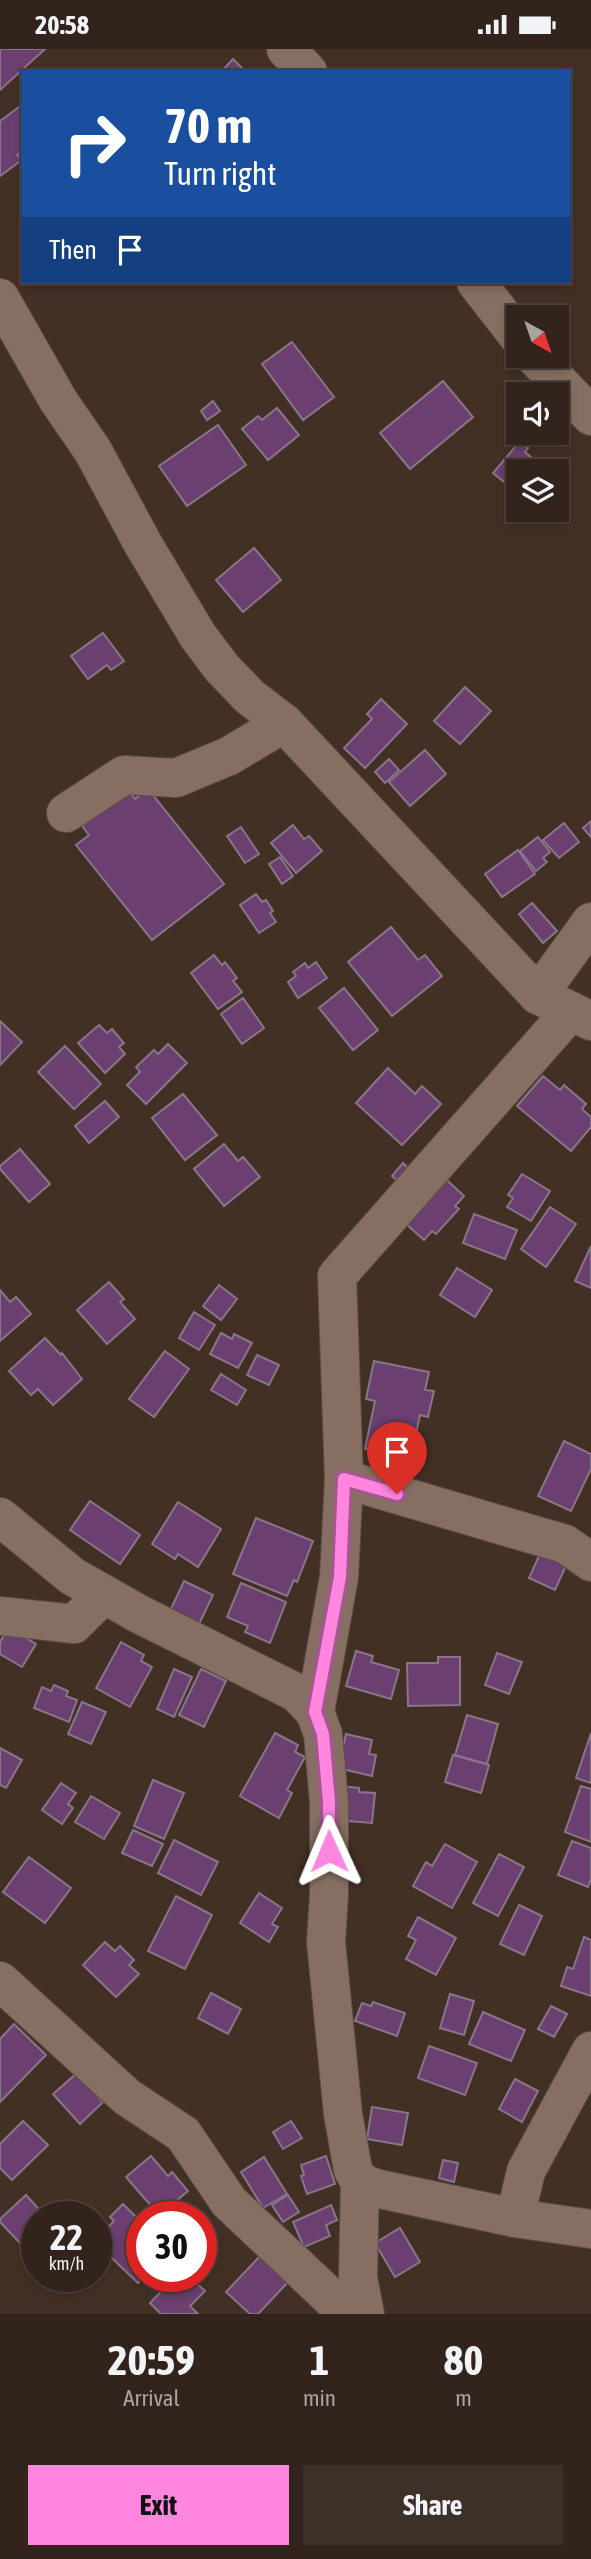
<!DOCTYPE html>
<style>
:root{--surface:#32241c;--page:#3d3029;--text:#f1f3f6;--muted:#a8a4a3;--line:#4d413b;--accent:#ff85df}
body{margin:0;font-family:"Asap Condensed",sans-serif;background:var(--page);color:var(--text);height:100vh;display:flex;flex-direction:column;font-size:26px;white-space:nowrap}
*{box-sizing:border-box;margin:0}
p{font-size:23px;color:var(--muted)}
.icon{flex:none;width:38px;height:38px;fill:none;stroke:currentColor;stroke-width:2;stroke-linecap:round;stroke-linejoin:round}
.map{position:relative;height:2265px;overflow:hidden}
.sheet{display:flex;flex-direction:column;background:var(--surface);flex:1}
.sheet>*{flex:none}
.banner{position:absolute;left:21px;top:21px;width:550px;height:214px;border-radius:0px;box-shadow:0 4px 10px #0003,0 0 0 2px var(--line);background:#1a4fa0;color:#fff;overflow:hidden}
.needle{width:46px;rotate:140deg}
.buttons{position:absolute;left:506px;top:256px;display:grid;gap:14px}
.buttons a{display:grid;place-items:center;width:63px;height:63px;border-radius:0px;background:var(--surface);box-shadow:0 4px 10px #0003,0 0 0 2px var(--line);font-size:35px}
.speed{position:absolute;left:21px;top:2152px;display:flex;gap:14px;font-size:35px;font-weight:700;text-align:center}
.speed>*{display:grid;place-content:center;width:91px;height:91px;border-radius:50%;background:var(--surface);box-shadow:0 4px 10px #0003,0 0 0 2px var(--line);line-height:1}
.speed small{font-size:18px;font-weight:400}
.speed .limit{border:10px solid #d22;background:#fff;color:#111}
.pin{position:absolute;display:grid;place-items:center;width:60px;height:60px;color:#fff;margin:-72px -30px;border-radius:50% 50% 50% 0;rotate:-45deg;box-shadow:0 0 7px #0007}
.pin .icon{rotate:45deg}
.me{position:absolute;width:77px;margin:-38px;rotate:359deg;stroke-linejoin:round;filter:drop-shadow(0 0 5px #0008)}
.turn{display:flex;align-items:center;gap:24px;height:147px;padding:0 28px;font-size:32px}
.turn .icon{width:91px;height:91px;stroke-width:2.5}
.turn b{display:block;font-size:49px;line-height:60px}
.then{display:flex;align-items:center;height:66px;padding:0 28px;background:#0003;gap:14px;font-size:26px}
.eta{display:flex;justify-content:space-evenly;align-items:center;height:119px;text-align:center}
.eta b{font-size:42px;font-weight:700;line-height:49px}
.action{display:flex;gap:14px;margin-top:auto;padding:14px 28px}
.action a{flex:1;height:80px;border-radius:0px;background:var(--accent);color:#111;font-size:28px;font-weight:700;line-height:80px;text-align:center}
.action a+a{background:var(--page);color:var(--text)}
.status{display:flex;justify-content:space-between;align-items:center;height:49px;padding:0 35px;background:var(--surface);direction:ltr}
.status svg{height:19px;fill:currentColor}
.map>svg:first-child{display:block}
.building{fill:#6b3f70;stroke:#877688;stroke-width:2}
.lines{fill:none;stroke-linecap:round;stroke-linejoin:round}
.minor-casing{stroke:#5d4d43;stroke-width:40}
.minor{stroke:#866f62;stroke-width:38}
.route-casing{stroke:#a65691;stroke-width:18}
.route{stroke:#ff85df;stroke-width:12}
</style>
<div class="status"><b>20:58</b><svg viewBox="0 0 49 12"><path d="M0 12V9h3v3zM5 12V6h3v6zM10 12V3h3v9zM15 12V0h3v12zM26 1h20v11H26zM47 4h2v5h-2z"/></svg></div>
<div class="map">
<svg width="591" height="2265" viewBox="0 0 591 2265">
<rect width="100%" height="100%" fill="#433025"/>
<g class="building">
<path d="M0 0H45L0 41Z"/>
<path d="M233 10 246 23H221Z"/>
<path d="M23 55V101L17 106 22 111 0 127V72Z"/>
<path d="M292 293 334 348 303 371 262 315Z"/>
<path d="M443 332 473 368 410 420 380 384Z"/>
<path d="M213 352 220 362 207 371 201 362Z"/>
<path d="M277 359 299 386 268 411 242 380 258 367 262 371Z"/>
<path d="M218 376 246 416 187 457 159 417Z"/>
<path d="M520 392 528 399 525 403 548 422H518V444L493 424Z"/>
<path d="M254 499 281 531 243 563 216 531Z"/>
<path d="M103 584 124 612 111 621 107 616 88 630 71 607Z"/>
<path d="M465 638 491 662 460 695 434 672Z"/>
<path d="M381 650 407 675 365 719 344 699 372 670 367 665Z"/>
<path d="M425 701 446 725 410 757 389 733Z"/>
<path d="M389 710 399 721 385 734 375 723Z"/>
<path d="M128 740 135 750 148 740 224 835 152 891 76 796 89 786 82 777Z"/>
<path d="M591 772V788L583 779Z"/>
<path d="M564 774 579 793 559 809 543 791Z"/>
<path d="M293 776 304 790 309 787 322 802 296 824 271 794Z"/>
<path d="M241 778 259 805 245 814 227 787Z"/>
<path d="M538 788 550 803 543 809 547 813 536 822 520 802Z"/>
<path d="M518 801 535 825 502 848 485 825Z"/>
<path d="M280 808 293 827 282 835 269 815Z"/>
<path d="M256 845 262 853 266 851 273 862 270 864 276 873 259 884 240 856Z"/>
<path d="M532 854 557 882 543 894 519 865Z"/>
<path d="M391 878 418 911 425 906 442 927 392 967 348 913Z"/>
<path d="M214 906 222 916 225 913 237 929 233 932 242 943 218 960 191 924Z"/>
<path d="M316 913 327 929 298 949 288 933 296 927 293 923 305 914 308 919Z"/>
<path d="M344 939 378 981 353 1001 319 959Z"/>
<path d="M243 949 264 979 242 995 221 965Z"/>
<path d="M0 972 22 993 0 1016Z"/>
<path d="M99 976 107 984 112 980 124 994 119 998 125 1005 105 1024 78 994Z"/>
<path d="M168 995 187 1014 146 1055 127 1036 140 1023 136 1018 154 1001 158 1005Z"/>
<path d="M65 997 101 1035 74 1060 38 1023Z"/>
<path d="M388 1019 415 1045 422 1037 441 1055 402 1096 356 1054Z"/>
<path d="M543 1027 560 1041 564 1036 586 1055 582 1060 591 1068V1078L571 1102 517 1057Z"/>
<path d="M183 1045 217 1086 185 1111 152 1069Z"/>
<path d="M105 1052 119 1068 89 1094 75 1077Z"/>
<path d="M224 1095 238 1112 243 1108 260 1128 224 1157 194 1120Z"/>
<path d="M20 1100 50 1135 29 1153 0 1120V1117Z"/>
<path d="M403 1114 415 1126 403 1137 392 1127Z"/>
<path d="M436 1121 464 1147 455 1157 459 1160 436 1185 432 1182 424 1191 396 1166Z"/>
<path d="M522 1125 550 1142 531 1172 507 1158 513 1149 508 1146Z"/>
<path d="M550 1158 576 1175 546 1218 521 1200Z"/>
<path d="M474 1165 517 1181 505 1210 463 1194Z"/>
<path d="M591 1197V1239L575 1232Z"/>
<path d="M457 1219 492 1241 475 1268 440 1246Z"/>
<path d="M109 1233 124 1250 120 1253 135 1270 107 1295 77 1261Z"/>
<path d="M219 1236 237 1250 221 1271 203 1257Z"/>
<path d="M0 1241 10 1253 16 1248 31 1265 0 1292Z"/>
<path d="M194 1263 215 1276 199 1301 179 1289Z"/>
<path d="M221 1284 232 1290 234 1285 252 1294 238 1319 210 1305Z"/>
<path d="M45 1289 61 1306 62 1304 82 1330 53 1356 38 1340 31 1346 9 1322Z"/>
<path d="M165 1302 189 1320 154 1368 129 1350Z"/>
<path d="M257 1306 279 1316 269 1336 247 1326Z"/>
<path d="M374 1312 429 1323 425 1341 434 1342 428 1368 420 1366 411 1409 365 1400 375 1352 366 1350Z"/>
<path d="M221 1325 246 1341 237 1356 211 1341Z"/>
<path d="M564 1392 591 1405V1420L571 1462 538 1447Z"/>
<path d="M90 1452 140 1486 120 1515 70 1481Z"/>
<path d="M178 1453 221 1480 198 1518 178 1505 175 1510 152 1495Z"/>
<path d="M256 1469 313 1492 297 1533 294 1531 287 1547 233 1525Z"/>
<path d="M543 1498 569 1510 555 1541 529 1529Z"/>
<path d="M184 1532 213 1546 199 1575 170 1562Z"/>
<path d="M241 1534 286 1553 270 1594 245 1583 248 1577 227 1568Z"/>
<path d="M9 1578 36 1595 22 1618 0 1605V1593Z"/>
<path d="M121 1593 144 1606 141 1612 152 1618 130 1658 96 1639Z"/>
<path d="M356 1602 373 1607 371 1613 399 1621 391 1650 346 1637Z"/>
<path d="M497 1604 522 1613 509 1645 485 1636Z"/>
<path d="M438 1608H460V1656L408 1657 407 1614H438Z"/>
<path d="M174 1620 192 1628 174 1668 157 1660Z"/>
<path d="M201 1620 226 1632 204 1678 179 1666Z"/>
<path d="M54 1636 68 1642 66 1647 77 1651 69 1673 34 1659 42 1638 51 1642Z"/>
<path d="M82 1653 106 1663 91 1695 68 1685Z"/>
<path d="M467 1666 498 1675 487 1715 455 1706Z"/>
<path d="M275 1684 298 1696 295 1703 305 1708 287 1741 292 1744 279 1769 240 1747Z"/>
<path d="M591 1684V1734L576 1729Z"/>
<path d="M346 1685 372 1691 369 1705 376 1706 372 1727 338 1719Z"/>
<path d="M0 1699 22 1711 6 1739 0 1736Z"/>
<path d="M453 1706 489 1716 481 1744 445 1733Z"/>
<path d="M153 1731 184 1744 164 1790 134 1777Z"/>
<path d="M61 1734 76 1744 68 1755 73 1759 62 1775 42 1761Z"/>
<path d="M339 1737 359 1739V1743L375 1744 372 1774 336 1771Z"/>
<path d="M581 1737 591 1740V1793L565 1783Z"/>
<path d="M91 1747 120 1764 104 1790 75 1773Z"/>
<path d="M133 1781 163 1795 152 1817 122 1804Z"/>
<path d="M174 1791 218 1813 201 1846 158 1824Z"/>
<path d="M572 1792 591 1799V1830L588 1838 558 1826Z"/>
<path d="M445 1795 477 1813 452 1859 413 1837 426 1813 432 1817Z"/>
<path d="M499 1805 524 1818 498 1867 473 1854Z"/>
<path d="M29 1808 71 1839 45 1874 3 1843Z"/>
<path d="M259 1844 282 1859 272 1875 278 1878 269 1893 240 1874Z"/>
<path d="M176 1847 212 1866 185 1920 148 1902Z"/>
<path d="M519 1856 542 1867 524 1906 500 1895Z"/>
<path d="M418 1868 456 1889 436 1926 406 1910 416 1891 408 1887Z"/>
<path d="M584 1888 591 1891V1947L561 1937 567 1918 573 1920Z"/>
<path d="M105 1893 115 1902 120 1897 134 1911 129 1916 139 1925 116 1948 83 1916Z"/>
<path d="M211 1944 241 1960 228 1985 198 1969Z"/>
<path d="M450 1945 474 1952 464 1986 440 1979Z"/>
<path d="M373 1953 405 1964 397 1987 355 1972 362 1954 371 1957Z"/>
<path d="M551 1957 567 1965 554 1988 538 1980Z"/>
<path d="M483 1963 525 1981 511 2012 469 1995Z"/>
<path d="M14 1975 46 2006 0 2053V1990Z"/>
<path d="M429 1997 477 2014 465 2046 418 2029Z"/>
<path d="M77 2024 103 2053 80 2075 53 2045Z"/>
<path d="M515 2030 538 2042 522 2073 499 2060Z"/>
<path d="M372 2058 408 2064 402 2096 367 2090Z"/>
<path d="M23 2072 48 2096 12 2131 0 2119V2095Z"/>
<path d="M291 2072 302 2089 283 2100 273 2083Z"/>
<path d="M151 2107 168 2127 172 2123 188 2142 159 2166 126 2128Z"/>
<path d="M326 2107 335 2135 307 2145 301 2127 304 2126 301 2116Z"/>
<path d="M264 2108 287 2145 263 2159 241 2123Z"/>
<path d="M443 2111 458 2114 454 2133 439 2129Z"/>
<path d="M26 2146 46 2168H37V2212L0 2173V2170Z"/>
<path d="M288 2146 299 2163 283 2173 272 2156Z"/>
<path d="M123 2155 142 2174V2228H144L138 2234 96 2194V2191L114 2172 110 2168Z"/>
<path d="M331 2156 337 2171 326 2176 330 2187 304 2198 293 2173Z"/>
<path d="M400 2179 420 2213 395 2228 375 2194Z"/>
<path d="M261 2206 289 2232 258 2265H250L226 2243Z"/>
<path d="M175 2228H190L205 2242 190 2257 198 2265H161L150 2254Z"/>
</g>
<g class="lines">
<defs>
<g id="minor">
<path d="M286 0 308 23"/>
<path d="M476 233 518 287"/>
<path d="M0 249 58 351 93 402 143 495 198 587 222 619 250 648 284 674 538 946 591 972"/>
<path d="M533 306 591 367"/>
<path d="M66 764 124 726 176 729 229 707 284 674"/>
<path d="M538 946 591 873"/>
<path d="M344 1430 565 1495 591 1513"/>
<path d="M0 1468 72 1527 139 1565 297 1644 315 1663 323 1685 329 1753V1846L326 1893 343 2065 353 2121 360 2133 375 2139 515 2169 591 2180"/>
<path d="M0 1567 74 1575 104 1545"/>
<path d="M315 1663 339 1528 344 1430 337 1227 571 962"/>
<path d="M0 1932 127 2048 183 2085 229 2153 348 2265"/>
<path d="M360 2133 358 2229 365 2265"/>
<path d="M515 2169 526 2122 591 2002"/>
</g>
</defs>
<use href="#minor" class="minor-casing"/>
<use href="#minor" class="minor"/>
</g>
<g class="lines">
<defs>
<path id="route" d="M329 1802V1753L323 1685 315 1663 340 1528 344 1430 397 1445"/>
</defs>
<use href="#route" class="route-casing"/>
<use href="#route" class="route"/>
</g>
</svg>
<div class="buttons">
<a><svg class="needle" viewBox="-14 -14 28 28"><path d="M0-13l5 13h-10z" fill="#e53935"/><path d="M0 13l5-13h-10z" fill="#a8a4a3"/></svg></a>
<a><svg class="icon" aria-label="sound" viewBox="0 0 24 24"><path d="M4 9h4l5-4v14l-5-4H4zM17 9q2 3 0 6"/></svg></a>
<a><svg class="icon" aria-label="layers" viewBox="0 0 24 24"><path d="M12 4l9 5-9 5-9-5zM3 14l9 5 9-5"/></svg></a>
</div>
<div class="speed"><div>22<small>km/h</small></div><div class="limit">30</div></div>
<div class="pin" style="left:397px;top:1445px;background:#d93025"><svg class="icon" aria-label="arrive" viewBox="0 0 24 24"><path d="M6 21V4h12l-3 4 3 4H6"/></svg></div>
<svg class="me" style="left:329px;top:1802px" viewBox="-20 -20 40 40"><path d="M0-17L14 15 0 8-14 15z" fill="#ff85df" stroke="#fff" stroke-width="4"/></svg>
<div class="banner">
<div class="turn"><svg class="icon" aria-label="right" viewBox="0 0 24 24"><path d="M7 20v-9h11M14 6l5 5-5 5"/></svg><div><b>70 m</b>Turn right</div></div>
<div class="then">Then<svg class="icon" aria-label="arrive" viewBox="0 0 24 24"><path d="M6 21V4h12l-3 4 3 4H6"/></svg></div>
</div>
</div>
<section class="sheet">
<div class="eta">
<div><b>20:59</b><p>Arrival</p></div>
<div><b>1</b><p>min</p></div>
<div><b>80</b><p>m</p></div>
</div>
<div class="action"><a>Exit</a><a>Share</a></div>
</section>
